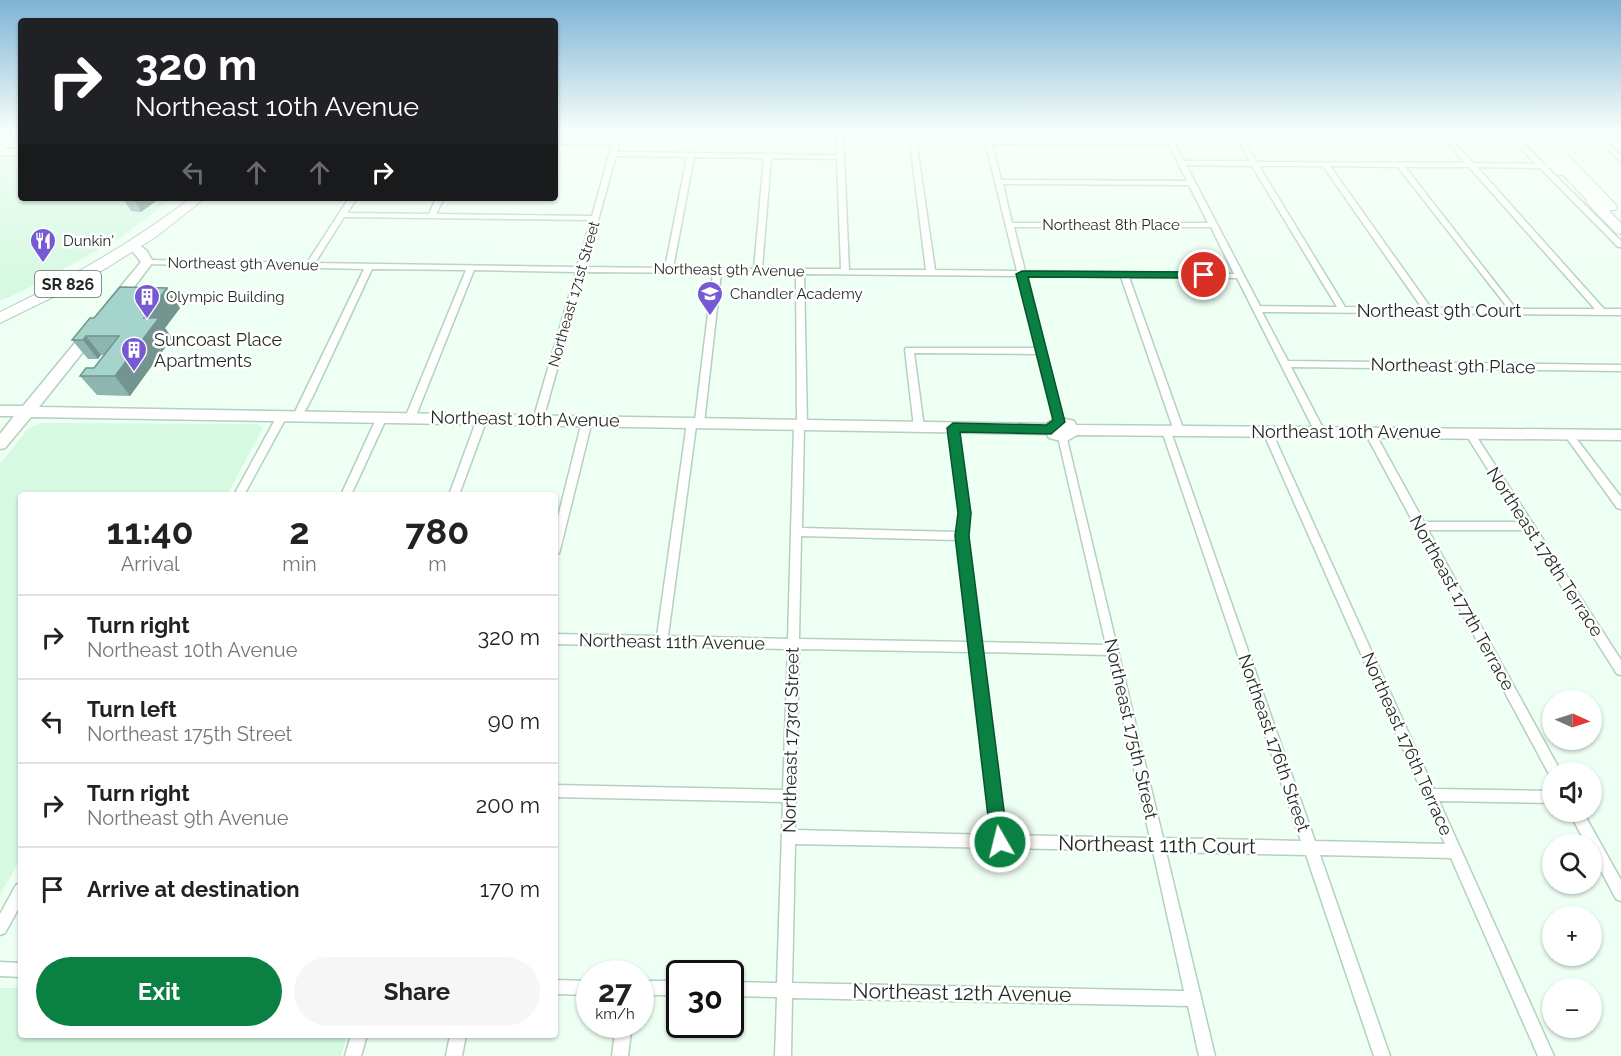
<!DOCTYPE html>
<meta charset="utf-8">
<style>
:root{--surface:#fff;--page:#f6f6f6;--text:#222;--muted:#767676;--line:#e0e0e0;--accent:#0b8043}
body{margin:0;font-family:Raleway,sans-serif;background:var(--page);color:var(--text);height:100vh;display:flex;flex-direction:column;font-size:22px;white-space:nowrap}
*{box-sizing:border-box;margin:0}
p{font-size:20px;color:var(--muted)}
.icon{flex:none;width:33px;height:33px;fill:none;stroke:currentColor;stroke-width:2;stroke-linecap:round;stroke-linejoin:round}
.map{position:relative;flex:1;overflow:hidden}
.panel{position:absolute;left:18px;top:492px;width:540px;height:546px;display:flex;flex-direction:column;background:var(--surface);border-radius:6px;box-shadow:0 2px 4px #0004}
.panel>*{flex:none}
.guide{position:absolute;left:18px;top:18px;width:540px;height:183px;border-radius:6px;box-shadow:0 2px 4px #0004;background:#202124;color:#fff;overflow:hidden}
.needle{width:39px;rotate:93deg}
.fabs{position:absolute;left:1542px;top:690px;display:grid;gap:12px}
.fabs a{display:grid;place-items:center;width:60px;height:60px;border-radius:50%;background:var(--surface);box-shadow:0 2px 4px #0004;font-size:30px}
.speed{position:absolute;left:576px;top:960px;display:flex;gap:12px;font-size:30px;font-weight:700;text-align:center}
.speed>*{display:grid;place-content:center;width:78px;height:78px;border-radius:50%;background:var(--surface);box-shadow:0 2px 4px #0004;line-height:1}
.speed small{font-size:15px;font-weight:400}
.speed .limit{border:3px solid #111;border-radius:9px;background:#fff;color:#111}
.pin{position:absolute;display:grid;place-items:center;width:51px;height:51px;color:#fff;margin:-26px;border:3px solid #fff;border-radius:50%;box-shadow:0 2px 6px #0007}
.me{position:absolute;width:66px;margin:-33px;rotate:352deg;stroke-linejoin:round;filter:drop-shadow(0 0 4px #0008)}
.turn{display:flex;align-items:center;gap:21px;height:126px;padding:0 18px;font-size:27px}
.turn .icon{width:78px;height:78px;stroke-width:2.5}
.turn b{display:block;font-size:42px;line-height:51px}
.lanes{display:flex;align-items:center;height:57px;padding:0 18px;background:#0003;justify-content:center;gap:30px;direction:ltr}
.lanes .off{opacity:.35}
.eta{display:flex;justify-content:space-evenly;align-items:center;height:102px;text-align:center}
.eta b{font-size:36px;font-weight:700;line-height:42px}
.cta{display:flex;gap:12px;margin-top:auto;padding:12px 18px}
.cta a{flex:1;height:69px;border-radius:36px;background:var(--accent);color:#fff;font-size:24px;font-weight:700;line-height:69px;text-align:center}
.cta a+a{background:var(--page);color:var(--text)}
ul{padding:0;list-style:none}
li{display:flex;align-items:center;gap:18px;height:84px;padding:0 18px;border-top:2px solid var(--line)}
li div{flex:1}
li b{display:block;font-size:22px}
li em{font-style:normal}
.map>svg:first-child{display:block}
.built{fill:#d5f9e1}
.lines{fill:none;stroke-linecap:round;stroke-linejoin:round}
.street-casing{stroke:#b4d0be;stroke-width:3}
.secondary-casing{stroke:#b4d0be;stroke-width:3}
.primary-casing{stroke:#b4d0be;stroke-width:2}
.highway-casing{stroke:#b4d0be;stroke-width:2}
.street{fill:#fff;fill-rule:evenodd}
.secondary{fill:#fff;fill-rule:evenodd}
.primary{fill:#fff;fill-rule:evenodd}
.highway{fill:#fff;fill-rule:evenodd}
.wall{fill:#8db6af}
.shaded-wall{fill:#73948f}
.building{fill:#a4d4cc;stroke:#73948f;stroke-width:1.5}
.route{fill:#0b8043;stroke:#07532c;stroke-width:1.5}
.labels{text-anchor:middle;stroke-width:5;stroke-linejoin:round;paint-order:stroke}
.far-street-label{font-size:15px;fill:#1f2922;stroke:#fff}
.far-poi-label{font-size:15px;fill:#1f2922;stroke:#fff;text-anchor:start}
.shield{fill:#fff;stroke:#626964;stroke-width:1.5}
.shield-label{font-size:16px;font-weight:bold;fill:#1f2922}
.street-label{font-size:18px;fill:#1f2922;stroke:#fff}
.poi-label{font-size:18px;fill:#1f2922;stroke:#fff;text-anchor:start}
.near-street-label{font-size:21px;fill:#1f2922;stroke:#fff}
</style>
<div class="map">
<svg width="1621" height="1056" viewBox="0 0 1621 1056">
<rect width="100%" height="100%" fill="#eefff3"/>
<g class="built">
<path d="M0 157H21V198H173L120 238 23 291 0 301Z"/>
<path d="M41 423 257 424 263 428 227 495H21V858L0 895V464L28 429Z"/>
<path d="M0 988H21V1035H347L341 1056H0Z"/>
</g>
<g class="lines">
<defs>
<g id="street">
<path d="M15 133H21V135L0 152V146Z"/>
<path d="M616 133H622L617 152 837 155V133H843L849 270H926L909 133H915L935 270 1017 271 983 133H989L991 140 1167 141 1163 133H1169L1184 161H1250L1233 133H1239L1257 162 1465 163 1439 133H1446L1473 163 1536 164 1506 133H1513L1544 164 1557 165V167L1548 168 1621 241V247H1618L1540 168 1477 167 1604 309H1621V315L1262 312 1288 361 1621 365V371L1291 367 1325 432 1320 435 1315 432 1237 278 1129 277 1184 431 1179 434 1174 431 1121 277 1026 276 1064 422 1062 424H1056L1054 422 1037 354 914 353 924 427 919 430 914 427 905 350 906 348H1036L1018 276 804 274 807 425 804 428 802 528 957 532 960 513 948 428 953 425 956 426 970 513 967 536 981 642 1106 645 1058 437 1063 434 1066 435 1163 838 1301 841 1162 431 1167 428 1170 429 1315 841 1445 844 1263 432 1268 429 1271 430 1434 789 1552 791V803L1439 801 1554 1056H1538L1451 858 1320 855 1390 1056H1374L1306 855 1166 852 1215 1056H1199L1188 1006 792 998 791 1056H775L777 997 730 996V982L777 983 783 802 555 797V785L783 790 788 649 555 644V634L657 636 687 423 689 421 695 420 713 273 584 272 543 420 538 423 533 420 576 272 474 270 415 418 410 421 405 418 466 270 372 269 312 398 301 418 298 419 293 416 364 269 147 264 143 262 147 260 307 263 349 198H357L347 213 429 214 436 198H444L436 214 592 216 612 145 563 144 555 140V135L564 140 613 141ZM992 144 1169 145 1187 181 1001 180ZM616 156 687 157 665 268 585 267ZM694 157 764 158 754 269 720 268 717 267 714 268H673ZM771 158 837 159 841 269H762ZM1186 165 1252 166 1337 307 1260 306ZM1259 166H1323L1422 308 1345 307ZM1330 166 1398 167 1508 308H1431ZM1405 167H1469L1595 309H1516ZM1003 184 1189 185 1208 223H1012ZM344 217 591 220 577 267 315 263ZM1014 227H1211L1234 274 1025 271ZM721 273 796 274 797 422 794 425 788 639 668 636 696 426 702 425 704 423ZM801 536 957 540 969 642 799 639ZM799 649 971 652 992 835 795 830ZM982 652 1108 655 1150 838 1006 835ZM795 844 1153 851 1184 991 792 983Z"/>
<path d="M1609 133 1605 136V139L1621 156V162L1599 140V134Z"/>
<path d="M282 413 287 416 244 495H234L277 416Z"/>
<path d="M382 414 387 417 351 495H341L377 417Z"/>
<path d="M482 416 487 419 459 495H449L477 419Z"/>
<path d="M587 418 592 421 560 550 559 553 555 554V529L582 421Z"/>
<path d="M1370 430 1375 433 1424 522H1521L1465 433 1467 431H1473L1621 660V675L1617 674 1526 530H1428L1561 772H1552V777L1550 776 1365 433Z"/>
<path d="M1569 432 1572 433 1621 497V509L1617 508 1566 437 1564 435Z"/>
<path d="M1569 812H1583L1621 880V901L1616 899 1592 854V844H1586Z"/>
<path d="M21 883V904L5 933 0 935V914L16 885Z"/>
<path d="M0 962 21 963V977L0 976Z"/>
<path d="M555 980 590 981V995L555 994Z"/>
<rect x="640" y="981" width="40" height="14"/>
<path d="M616 1024H632L628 1056H612Z"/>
<path d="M351 1035H367L361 1056H345Z"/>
<path d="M450 1035H466L462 1056H446Z"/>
</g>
<g id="secondary">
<rect x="0" y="149" width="21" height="6"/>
<path d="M134 241 147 251 153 262 118 308H108L106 305 108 302 141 262 128 245Z"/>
<path d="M93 326 98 327 100 330 98 333 39 407 1046 424 1057 417 1074 421 1076 425 1621 430V440L1077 435 1065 442 1049 438 1047 434 31 417 5 448 0 449V434L14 416H0V406H23L88 327Z"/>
</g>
<g id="primary">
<path d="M1516 133H1529L1565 169V175H1557Z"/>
<path d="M1535 133H1547L1615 204 1617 207 1615 210H1608L1621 223V234L1616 233 1588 204 1586 201 1588 198H1596Z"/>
<path d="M191 198H205L157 236 108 267 57 295 0 323V312C67 280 132 243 191 198Z"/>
</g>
<path id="highway" d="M1523 133H1538L1597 194 1613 215 1611 218H1601L1587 200Z"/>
</defs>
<use href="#street" class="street-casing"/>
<use href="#secondary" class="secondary-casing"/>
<use href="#primary" class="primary-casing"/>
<use href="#highway" class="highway-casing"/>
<use href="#street" class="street"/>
<use href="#secondary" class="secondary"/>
<use href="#primary" class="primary"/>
<use href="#highway" class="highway"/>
</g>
<g class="wall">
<path d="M160 198 141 212 131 211 124 200Z"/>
<path d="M180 308 165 328 172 338 130 396 97 395 80 376 94 368 104 355H101L98 359H88L72 340 94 318Z"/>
</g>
<g class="shaded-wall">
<path d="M139 198H160L141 212 135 201Z"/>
<path d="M167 288 180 308 165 328 172 338 130 396 115 376 144 318Z"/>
<path d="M86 336 101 355 98 359 83 340Z"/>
</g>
<g class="building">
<path d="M126 198H139L135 201 124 200Z"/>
<path d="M120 287 167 288 144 318H159L115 376H80L86 368H94L119 336H86L83 340H72L90 318H94Z"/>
</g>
<linearGradient id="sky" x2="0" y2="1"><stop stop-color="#7fb3d6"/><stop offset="0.47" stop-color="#f7fffa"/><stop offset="1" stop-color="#f7fffa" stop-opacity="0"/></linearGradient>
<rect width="1621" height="281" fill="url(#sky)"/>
<path class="route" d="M1022 271 1204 272 1209 275 1204 278 1028 277 1065 422 1051 434 960 432 971 513 969 536 1008 842 1006 848 1000 850 993 848 991 842 955 536 958 513 947 428 953 423 1046 425 1053 420 1016 274Z"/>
<defs>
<symbol id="restaurant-pin" viewBox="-11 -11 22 30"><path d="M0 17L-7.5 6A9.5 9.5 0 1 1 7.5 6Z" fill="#7659d3" stroke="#fff"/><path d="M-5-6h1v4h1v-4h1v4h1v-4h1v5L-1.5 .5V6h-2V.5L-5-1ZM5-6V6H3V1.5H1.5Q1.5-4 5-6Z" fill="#fff"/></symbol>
<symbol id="school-pin" viewBox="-11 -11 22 30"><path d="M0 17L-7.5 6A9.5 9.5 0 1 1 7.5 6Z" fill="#7659d3" stroke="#fff"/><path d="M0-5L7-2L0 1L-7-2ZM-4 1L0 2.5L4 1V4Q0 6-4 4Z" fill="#fff"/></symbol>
<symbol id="building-pin" viewBox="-11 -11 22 30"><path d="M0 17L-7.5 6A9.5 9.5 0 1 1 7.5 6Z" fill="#7659d3" stroke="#fff"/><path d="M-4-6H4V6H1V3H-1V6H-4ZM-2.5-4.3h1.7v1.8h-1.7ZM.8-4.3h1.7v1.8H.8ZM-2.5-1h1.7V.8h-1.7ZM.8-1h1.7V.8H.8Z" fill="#fff"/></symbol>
</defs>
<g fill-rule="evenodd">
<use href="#restaurant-pin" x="28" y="226" width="30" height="40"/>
<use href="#school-pin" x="695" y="279" width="30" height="40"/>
<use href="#building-pin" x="132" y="282" width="30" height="40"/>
<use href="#building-pin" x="119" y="335" width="30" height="40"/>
</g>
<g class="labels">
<g class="far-street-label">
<text x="1111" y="230">Northeast 8th Place</text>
<text transform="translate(243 264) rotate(1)" y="5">Northeast 9th Avenue</text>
<text transform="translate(729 270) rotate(1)" y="5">Northeast 9th Avenue</text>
<text transform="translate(574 294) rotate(-74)" y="5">Northeast 171st Street</text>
</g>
<g class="far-poi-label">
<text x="63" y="246">Dunkin'</text>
<text x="730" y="299">Chandler Academy</text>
<text x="166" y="302">Olympic Building</text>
</g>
<rect class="shield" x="35" y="271" width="66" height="26" rx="4.5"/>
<g class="shield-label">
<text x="68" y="290">SR 826</text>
</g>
<g class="street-label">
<text x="1439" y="317">Northeast 9th Court</text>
<text transform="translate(1453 366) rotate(1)" y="6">Northeast 9th Place</text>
<text transform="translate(525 419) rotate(1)" y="6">Northeast 10th Avenue</text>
<text x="1346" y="438">Northeast 10th Avenue</text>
<text transform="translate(1545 552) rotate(57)" y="6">Northeast 178th Terrace</text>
<text transform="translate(1462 603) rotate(61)" y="6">Northeast 177th Terrace</text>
<text transform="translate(672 642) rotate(1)" y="6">Northeast 11th Avenue</text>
<text transform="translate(1131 729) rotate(77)" y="6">Northeast 175th Street</text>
<text transform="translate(791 740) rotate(-89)" y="6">Northeast 173rd Street</text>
<text transform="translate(1274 743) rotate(71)" y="6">Northeast 176th Street</text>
<text transform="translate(1407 744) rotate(66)" y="6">Northeast 176th Terrace</text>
</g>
<g class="poi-label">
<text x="154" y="346">Suncoast Place<tspan x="154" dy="21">Apartments</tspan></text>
</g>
<g class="near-street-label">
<text transform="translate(1157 845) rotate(1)" y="7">Northeast 11th Court</text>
<text transform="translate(962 993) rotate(1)" y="7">Northeast 12th Avenue</text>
</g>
</g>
</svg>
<div class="fabs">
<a><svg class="needle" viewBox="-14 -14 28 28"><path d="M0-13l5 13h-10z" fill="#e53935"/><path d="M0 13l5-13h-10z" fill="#767676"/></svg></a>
<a><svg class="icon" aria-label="sound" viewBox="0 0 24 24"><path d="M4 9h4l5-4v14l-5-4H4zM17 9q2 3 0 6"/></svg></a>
<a><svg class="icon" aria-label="search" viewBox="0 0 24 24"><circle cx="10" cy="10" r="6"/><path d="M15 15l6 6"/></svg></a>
<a>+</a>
<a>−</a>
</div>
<div class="speed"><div>27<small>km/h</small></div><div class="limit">30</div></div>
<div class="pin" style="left:1204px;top:275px;background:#d93025"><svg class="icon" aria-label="arrive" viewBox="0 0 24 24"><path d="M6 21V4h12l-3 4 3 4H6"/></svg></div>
<svg class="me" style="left:1000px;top:842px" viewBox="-20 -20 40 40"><circle r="17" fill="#0b8043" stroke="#fff" stroke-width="3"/><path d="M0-11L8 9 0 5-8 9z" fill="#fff"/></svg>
<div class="guide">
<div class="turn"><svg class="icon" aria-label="right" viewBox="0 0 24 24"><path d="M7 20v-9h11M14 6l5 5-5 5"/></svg><div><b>320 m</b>Northeast 10th Avenue</div></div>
<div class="lanes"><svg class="icon off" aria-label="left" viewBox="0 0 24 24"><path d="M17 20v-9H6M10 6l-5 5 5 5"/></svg><svg class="icon off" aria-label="ahead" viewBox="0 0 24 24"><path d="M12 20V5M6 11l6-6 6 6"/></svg><svg class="icon off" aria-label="ahead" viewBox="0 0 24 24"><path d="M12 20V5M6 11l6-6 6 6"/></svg><svg class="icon" aria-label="right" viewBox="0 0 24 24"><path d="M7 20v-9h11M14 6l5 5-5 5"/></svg></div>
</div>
<section class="panel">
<div class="eta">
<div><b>11:40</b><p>Arrival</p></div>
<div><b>2</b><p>min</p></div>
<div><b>780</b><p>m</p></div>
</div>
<ul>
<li><svg class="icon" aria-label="right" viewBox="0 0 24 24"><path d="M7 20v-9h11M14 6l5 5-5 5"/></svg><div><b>Turn right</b><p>Northeast 10th Avenue</p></div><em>320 m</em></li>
<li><svg class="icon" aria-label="left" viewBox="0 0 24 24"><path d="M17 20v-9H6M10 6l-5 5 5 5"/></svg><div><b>Turn left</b><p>Northeast 175th Street</p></div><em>90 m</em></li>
<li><svg class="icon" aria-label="right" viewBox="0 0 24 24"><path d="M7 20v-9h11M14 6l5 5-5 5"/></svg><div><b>Turn right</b><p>Northeast 9th Avenue</p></div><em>200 m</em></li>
<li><svg class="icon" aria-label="arrive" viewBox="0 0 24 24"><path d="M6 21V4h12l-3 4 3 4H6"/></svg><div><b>Arrive at destination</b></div><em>170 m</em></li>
</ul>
<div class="cta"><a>Exit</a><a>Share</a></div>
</section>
</div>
